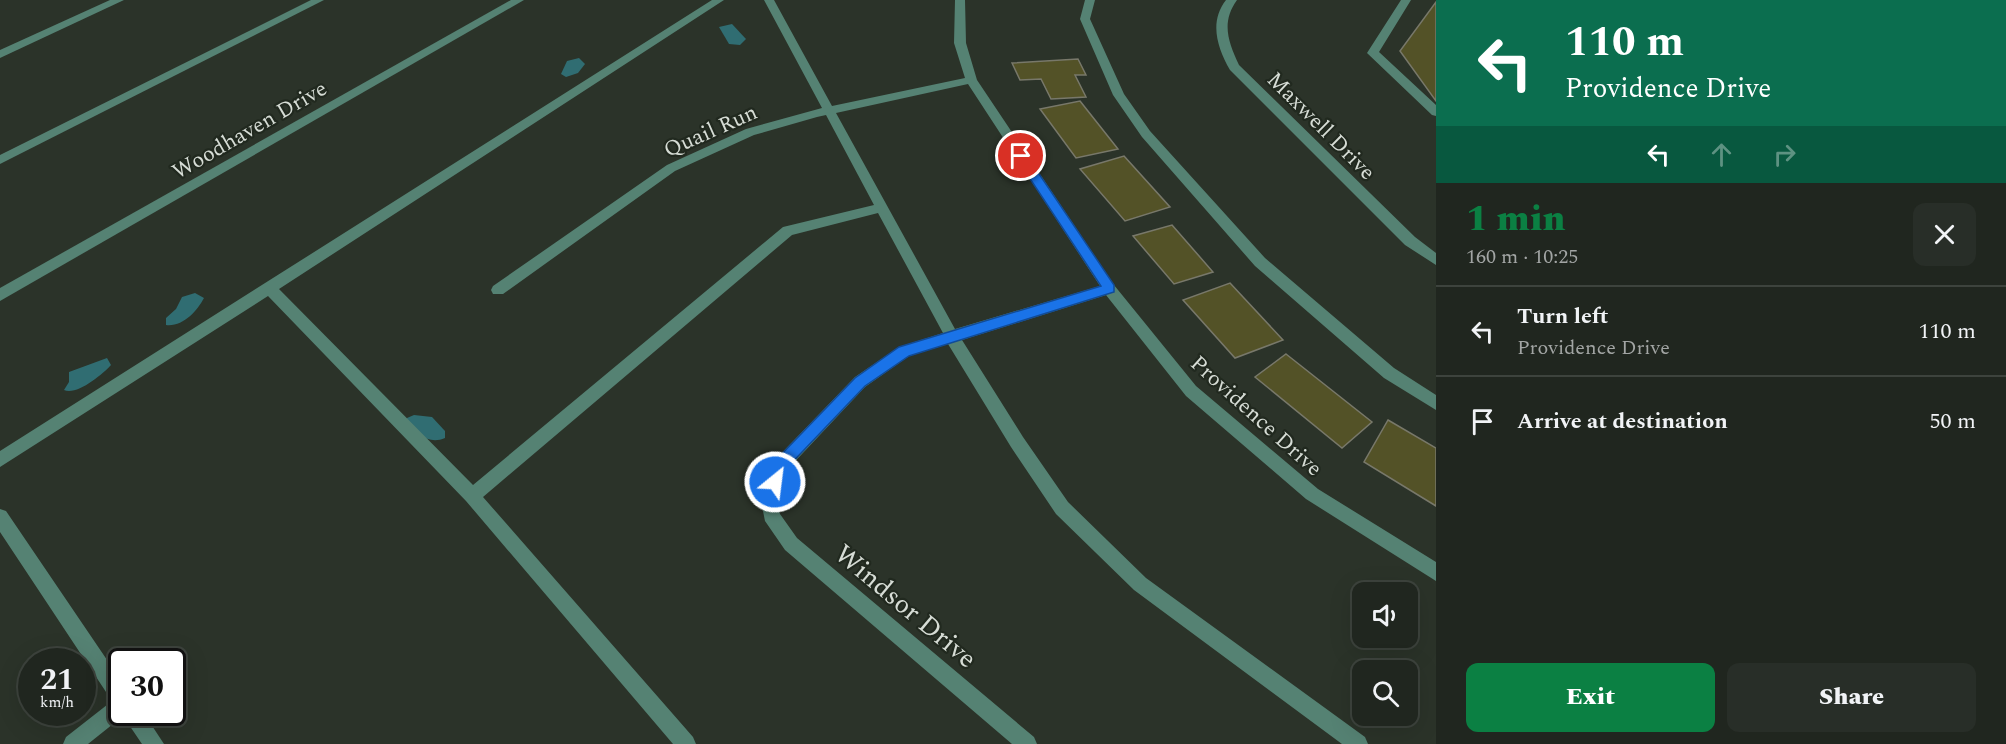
<!DOCTYPE html>
<meta charset="utf-8">
<style>
:root{--surface:#20261f;--page:#282e28;--text:#f1f3f6;--muted:#a2a5a4;--line:#3d433d;--accent:#0b8043}
body{margin:0;font-family:Spectral,serif;background:var(--page);color:var(--text);height:100vh;display:flex;flex-direction:column;font-size:22px;white-space:nowrap}
*{box-sizing:border-box;margin:0}
p{font-size:20px;color:var(--muted)}
.icon{flex:none;width:33px;height:33px;fill:none;stroke:currentColor;stroke-width:2;stroke-linecap:round;stroke-linejoin:round}
.map{position:relative;flex:1;overflow:hidden}
.sheet{display:flex;flex-direction:column;background:var(--surface);width:570px}
.sheet>*{flex:none}
.hud{background:#0b6e4f;color:#fff;overflow:hidden}
.tools{position:absolute;left:1352px;top:582px;display:grid;gap:12px}
.tools a{display:grid;place-items:center;width:66px;height:66px;border-radius:12px;background:var(--surface);box-shadow:0 6px 24px #0002,0 0 0 2px var(--line);font-size:30px}
.speed{position:absolute;left:18px;top:648px;display:flex;gap:12px;font-size:30px;font-weight:700;text-align:center}
.speed>*{display:grid;place-content:center;width:78px;height:78px;border-radius:50%;background:var(--surface);box-shadow:0 6px 24px #0002,0 0 0 2px var(--line);line-height:1}
.speed small{font-size:15px;font-weight:400}
.speed .limit{border:3px solid #111;border-radius:9px;background:#fff;color:#111}
.pin{position:absolute;display:grid;place-items:center;width:51px;height:51px;color:#fff;margin:-26px;border:3px solid #fff;border-radius:50%;box-shadow:0 2px 6px #0007}
.me{position:absolute;width:66px;margin:-33px;rotate:29deg;stroke-linejoin:round;filter:drop-shadow(0 0 4px #0008)}
.turn{display:flex;align-items:center;gap:21px;height:126px;padding:0 30px;font-size:27px}
.turn .icon{width:78px;height:78px;stroke-width:2.5}
.turn b{display:block;font-size:42px;line-height:51px}
.lanes{display:flex;align-items:center;height:57px;padding:0 30px;background:#0003;justify-content:center;gap:30px;direction:ltr}
.lanes .off{opacity:.35}
.round{display:grid;place-items:center;flex:none;width:63px;height:63px;border-radius:12px;background:var(--page)}
.headline{display:flex;align-items:center;justify-content:space-between;height:102px;padding:0 30px}
h1{font-size:36px;font-weight:800;line-height:45px;color:var(--accent)}
.button{display:flex;gap:12px;margin-top:auto;padding:12px 30px}
.button a{flex:1;height:69px;border-radius:12px;background:var(--accent);color:#fff;font-size:24px;font-weight:800;line-height:69px;text-align:center}
.button a+a{background:var(--page);color:var(--text)}
ul{padding:0;list-style:none}
li{display:flex;align-items:center;gap:18px;height:90px;padding:0 30px;border-top:2px solid var(--line)}
li div{flex:1}
li b{display:block;font-size:22px}
li em{font-style:normal}
main{display:flex;flex:1;min-height:0}
.map>svg:first-child{display:block}
.water{fill:#306d72}
.building{fill:#535227;stroke:#78786a;stroke-width:1.5}
.lines{fill:none;stroke-linecap:round;stroke-linejoin:round}
.minor{fill:#558273;fill-rule:evenodd}
.route{fill:#1a73e8;stroke:#114b97;stroke-width:1.5}
.labels{text-anchor:middle;stroke-width:4.5;stroke-linejoin:round;paint-order:stroke}
.street-label{font-size:22px;fill:#d6dcd5;stroke:#21291f}
.near-street-label{font-size:27px;fill:#d6dcd5;stroke:#21291f}
</style>
<main>
<div class="map">
<svg width="1436" height="744" viewBox="0 0 1436 744">
<rect width="100%" height="100%" fill="#2b3329"/>
<g class="water">
<path d="M732 24 746 39 740 45 729 44 719 27Z"/>
<path d="M579 58 585 64 578 73 566 77 561 74 567 61Z"/>
<path d="M195 293 204 298C197 311 183 327 166 325V318L176 309 182 297Z"/>
<path d="M107 358 111 365C102 375 76 396 64 390L69 382V372Z"/>
<path d="M414 415 432 417 445 431V438C429 445 417 434 407 422V418Z"/>
</g>
<g class="building">
<path d="M1436 2V101L1400 51Z"/>
<path d="M1078 59 1086 75H1075L1086 97 1051 99 1041 79 1020 80 1012 63Z"/>
<path d="M1080 101 1118 149 1076 158 1040 109Z"/>
<path d="M1124 156 1170 207 1125 221 1080 169Z"/>
<path d="M1172 225 1213 272 1174 284 1133 236Z"/>
<path d="M1230 283 1283 340 1235 358 1183 300Z"/>
<path d="M1286 354 1372 422 1342 448 1255 377Z"/>
<path d="M1388 420 1436 448V506L1364 462Z"/>
</g>
<g class="lines">
<g class="minor">
<path d="M110 0H124L0 58V50Z"/>
<path d="M311 0H324L0 164V155Z"/>
<path d="M511 0H524L0 301V288Z"/>
<path d="M712 0H724L279 289 473 485 783 227 874 205 826 115 817 117 754 135 675 171 503 294H493L491 290 493 286 667 165 746 129 822 108 764 0H774L832 106 965 78 954 43 955 0H965L966 43 977 80 1114 285 1196 386 1318 489 1436 562V581L1306 499 1186 396 1106 295 962 340 1023 437 1068 502 1146 578 1365 737 1368 744H1342L1134 590 1056 514 1011 447 948 344 909 356 865 387 786 471 777 501 780 514 797 538 1034 737 1037 744H1012L785 550 765 521 761 501 773 462 855 377 899 347 943 333 878 213 792 235 483 497 693 737 696 744H673L466 501 268 296 0 467V451ZM968 84 1100 286 955 329 836 113Z"/>
<path d="M1085 0H1095L1090 19 1124 94 1150 131 1265 258 1394 368 1436 395V410L1384 378 1255 266 1142 137 1113 95 1080 19Z"/>
<path d="M1226 0H1237C1221 22 1228 42 1239 65L1415 237 1436 253V265L1405 245 1230 70C1217 47 1209 22 1226 0Z"/>
<path d="M1401 0H1411L1379 52 1436 105V116L1432 115 1367 53Z"/>
<path d="M0 509 6 511 122 682V712H143L164 744H142L123 716 88 744H63L66 737 112 701 0 532Z"/>
</g>
</g>
<path class="route" d="M1021 152 1025 153 1114 285V292L909 356 865 386 785 470 780 487H770L767 482 774 462 855 378 899 347 1101 286 1017 159V153Z"/>
<g class="labels">
<g class="street-label">
<text transform="translate(1322 125) rotate(45)" y="8">Maxwell Drive</text>
<text transform="translate(249 129) rotate(-30)" y="8">Woodhaven Drive</text>
<text transform="translate(710 130) rotate(-24)" y="8">Quail Run</text>
<text transform="translate(1257 415) rotate(42)" y="8">Providence Drive</text>
</g>
<g class="near-street-label">
<text transform="translate(906 606) rotate(40)" y="9">Windsor Drive</text>
</g>
</g>
</svg>
<div class="tools">
<a><svg class="icon" aria-label="sound" viewBox="0 0 24 24"><path d="M4 9h4l5-4v14l-5-4H4zM17 9q2 3 0 6"/></svg></a>
<a><svg class="icon" aria-label="search" viewBox="0 0 24 24"><circle cx="10" cy="10" r="6"/><path d="M15 15l6 6"/></svg></a>
</div>
<div class="speed"><div>21<small>km/h</small></div><div class="limit">30</div></div>
<div class="pin" style="left:1021px;top:156px;background:#d93025"><svg class="icon" aria-label="arrive" viewBox="0 0 24 24"><path d="M6 21V4h12l-3 4 3 4H6"/></svg></div>
<svg class="me" style="left:775px;top:482px" viewBox="-20 -20 40 40"><circle r="17" fill="#1a73e8" stroke="#fff" stroke-width="3"/><path d="M0-11L8 9 0 5-8 9z" fill="#fff"/></svg>
</div>
<section class="sheet">
<div class="hud">
<div class="turn"><svg class="icon" aria-label="left" viewBox="0 0 24 24"><path d="M17 20v-9H6M10 6l-5 5 5 5"/></svg><div><b>110 m</b>Providence Drive</div></div>
<div class="lanes"><svg class="icon" aria-label="left" viewBox="0 0 24 24"><path d="M17 20v-9H6M10 6l-5 5 5 5"/></svg><svg class="icon off" aria-label="ahead" viewBox="0 0 24 24"><path d="M12 20V5M6 11l6-6 6 6"/></svg><svg class="icon off" aria-label="right" viewBox="0 0 24 24"><path d="M7 20v-9h11M14 6l5 5-5 5"/></svg></div>
</div>
<div class="headline"><div><h1>1 min</h1><p>160 m · 10:25</p></div><a class="round"><svg class="icon" aria-label="close" viewBox="0 0 24 24"><path d="M6 6l12 12M18 6L6 18"/></svg></a></div>
<ul>
<li><svg class="icon" aria-label="left" viewBox="0 0 24 24"><path d="M17 20v-9H6M10 6l-5 5 5 5"/></svg><div><b>Turn left</b><p>Providence Drive</p></div><em>110 m</em></li>
<li><svg class="icon" aria-label="arrive" viewBox="0 0 24 24"><path d="M6 21V4h12l-3 4 3 4H6"/></svg><div><b>Arrive at destination</b></div><em>50 m</em></li>
</ul>
<div class="button"><a>Exit</a><a>Share</a></div>
</section>
</main>
